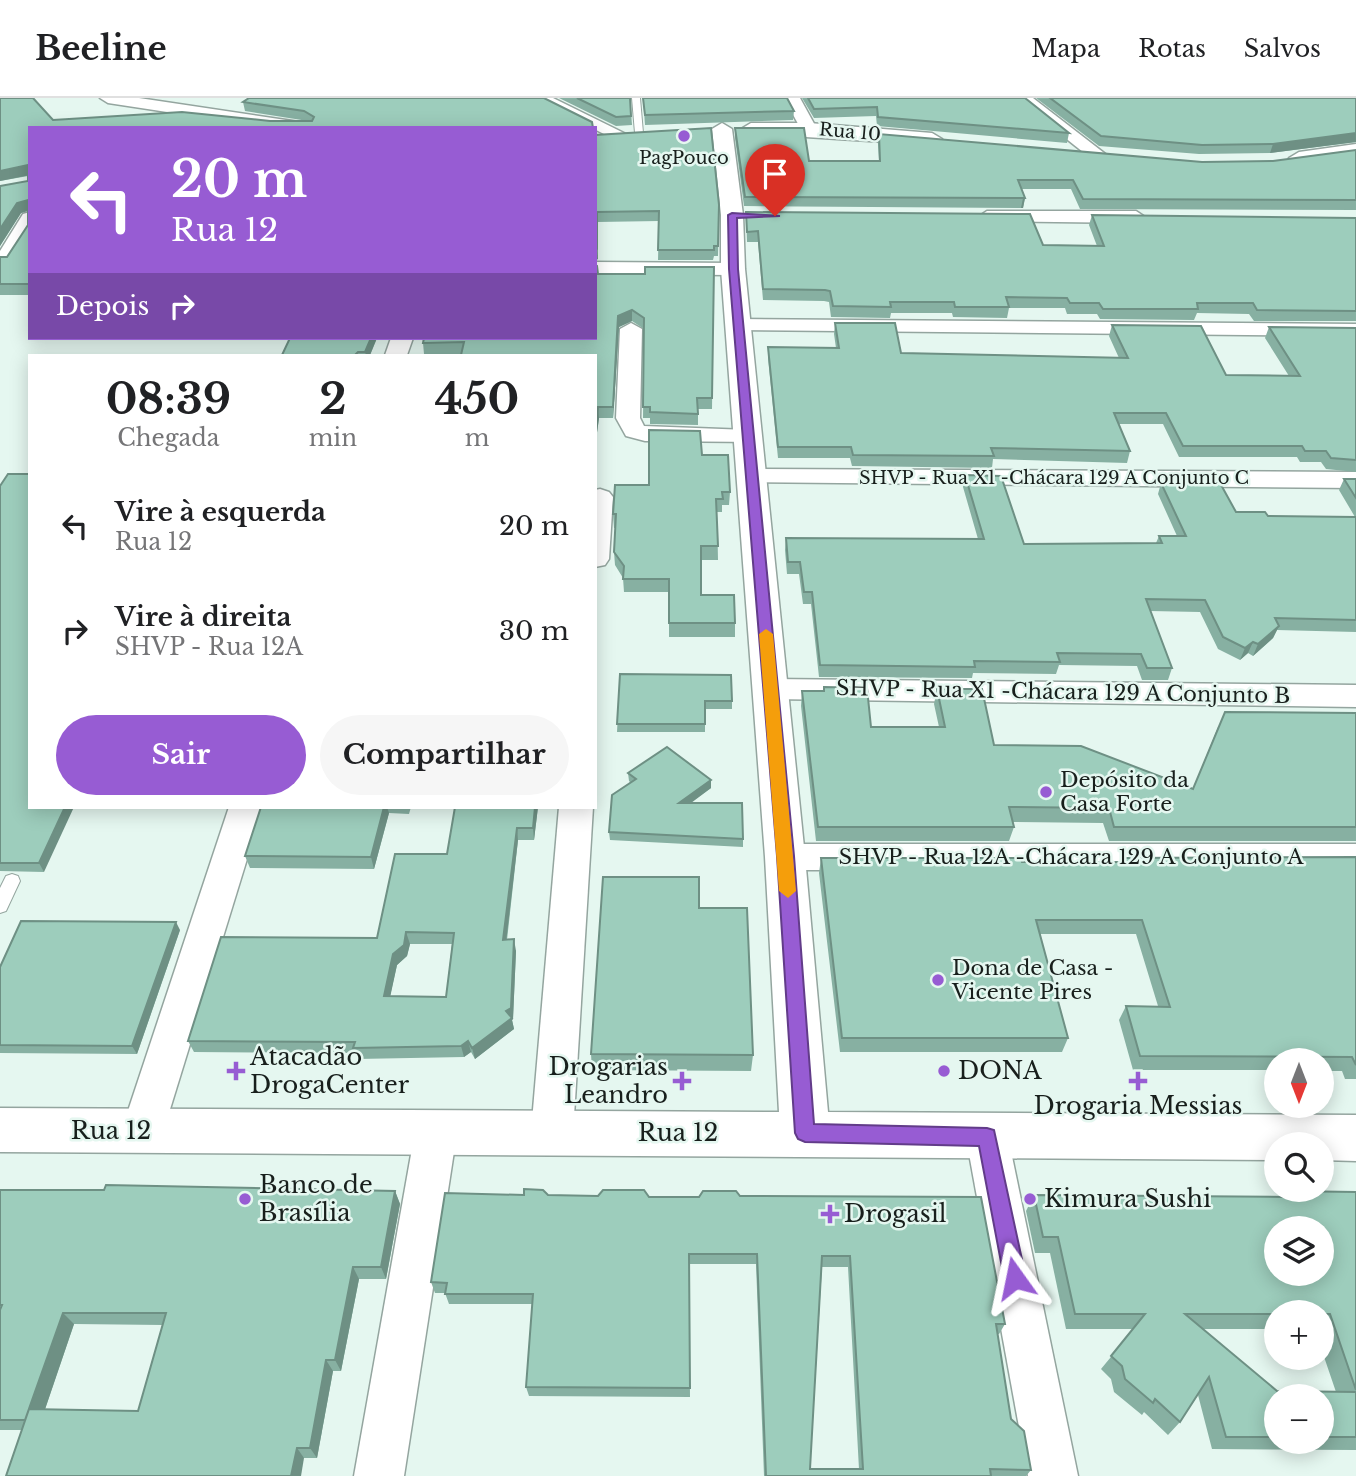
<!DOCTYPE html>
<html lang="pt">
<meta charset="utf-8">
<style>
:root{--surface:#fff;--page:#f6f6f6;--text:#202124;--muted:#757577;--line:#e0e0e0;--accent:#975cd3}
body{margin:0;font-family:"Libre Baskerville",serif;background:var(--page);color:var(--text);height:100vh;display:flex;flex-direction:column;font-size:26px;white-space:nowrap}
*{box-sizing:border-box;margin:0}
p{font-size:23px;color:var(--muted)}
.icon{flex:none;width:38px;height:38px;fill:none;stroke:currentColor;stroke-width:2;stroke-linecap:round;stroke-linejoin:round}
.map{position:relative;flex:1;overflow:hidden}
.panel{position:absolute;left:28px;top:256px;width:569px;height:455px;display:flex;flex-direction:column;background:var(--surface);border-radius:0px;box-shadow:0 4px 18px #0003}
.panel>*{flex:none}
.top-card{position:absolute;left:28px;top:28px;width:569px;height:214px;border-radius:0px;box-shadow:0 4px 18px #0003;background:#975cd3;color:#fff;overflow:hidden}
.needle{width:46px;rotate:180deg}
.controls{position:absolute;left:1264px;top:950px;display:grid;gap:14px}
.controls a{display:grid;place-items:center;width:70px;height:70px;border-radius:50%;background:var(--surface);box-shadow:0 4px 18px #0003;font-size:35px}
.pin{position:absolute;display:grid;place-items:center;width:60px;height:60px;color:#fff;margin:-72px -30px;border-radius:50% 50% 50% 0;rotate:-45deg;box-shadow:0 0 7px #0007}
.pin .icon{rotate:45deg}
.me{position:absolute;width:77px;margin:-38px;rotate:348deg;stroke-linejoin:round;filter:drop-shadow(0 0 5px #0008)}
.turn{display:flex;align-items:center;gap:24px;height:147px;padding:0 28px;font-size:32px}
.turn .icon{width:91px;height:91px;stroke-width:2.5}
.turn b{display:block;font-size:49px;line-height:60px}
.then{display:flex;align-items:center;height:66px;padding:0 28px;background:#0003;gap:14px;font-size:26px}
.eta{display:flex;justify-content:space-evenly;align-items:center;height:119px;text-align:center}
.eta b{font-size:42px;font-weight:700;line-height:49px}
.button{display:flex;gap:14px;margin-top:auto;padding:14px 28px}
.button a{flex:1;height:80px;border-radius:42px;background:var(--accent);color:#fff;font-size:28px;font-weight:700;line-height:80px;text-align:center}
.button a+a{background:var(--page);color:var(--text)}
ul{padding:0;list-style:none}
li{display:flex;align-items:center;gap:21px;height:105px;padding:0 28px}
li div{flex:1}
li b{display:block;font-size:26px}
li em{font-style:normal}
header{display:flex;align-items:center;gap:42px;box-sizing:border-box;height:98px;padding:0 35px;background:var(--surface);border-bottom:2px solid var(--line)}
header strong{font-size:33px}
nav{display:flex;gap:38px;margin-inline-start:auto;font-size:24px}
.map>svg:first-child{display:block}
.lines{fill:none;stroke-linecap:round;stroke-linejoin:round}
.service-casing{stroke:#94a59f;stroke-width:2}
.minor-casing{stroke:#94a59f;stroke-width:3}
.tertiary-casing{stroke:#94a59f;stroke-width:3}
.service{fill:#fff;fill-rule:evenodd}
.minor{fill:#fff;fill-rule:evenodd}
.tertiary{fill:#fff;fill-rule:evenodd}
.wall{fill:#87b0a2;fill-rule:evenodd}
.shaded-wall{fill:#6e9084}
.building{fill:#9dcdbc;stroke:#6e9084;stroke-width:2;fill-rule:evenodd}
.route{fill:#975cd3;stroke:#623c89;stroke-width:2}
.slow{fill:#f59e0b}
.poi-dot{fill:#975cd3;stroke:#e5f7f0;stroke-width:2.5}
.labels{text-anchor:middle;stroke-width:5;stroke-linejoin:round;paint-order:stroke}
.far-street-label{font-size:18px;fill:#181f1c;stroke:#e5f7f0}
.far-poi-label{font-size:18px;fill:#181f1c;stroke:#e5f7f0}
.street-label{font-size:21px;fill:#181f1c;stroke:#e5f7f0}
.poi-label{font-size:21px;fill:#181f1c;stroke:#e5f7f0;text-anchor:start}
.near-poi-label{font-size:24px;fill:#181f1c;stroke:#e5f7f0;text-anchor:start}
.near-street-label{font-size:24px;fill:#181f1c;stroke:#e5f7f0}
</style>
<header>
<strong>Beeline</strong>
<nav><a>Mapa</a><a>Rotas</a><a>Salvos</a></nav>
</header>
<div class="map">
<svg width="1356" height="1378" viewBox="0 0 1356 1378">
<rect width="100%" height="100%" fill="#e5f7f0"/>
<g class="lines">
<defs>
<g id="service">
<path d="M632 0H640L643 35 639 37 635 35Z"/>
<path d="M12 776 18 778 20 783 6 813 0 815V790L6 778Z"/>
</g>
<g id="minor">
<path d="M100 0H139L306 25 314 30H272L108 5Z"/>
<path d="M532 0H553L628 37 626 41H614Z"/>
<path d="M784 0H800L817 31 815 35H803Z"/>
<path d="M1015 0H1033L1108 58 1099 63 1093 62Z"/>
<path d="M987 113H1136L1145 119 1136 125 980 123 978 119Z"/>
<path d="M30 114V136L11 167 0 168V153L23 116Z"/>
<path d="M595 164 733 165 743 171 733 177 595 176Z"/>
<path d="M738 221 1356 226V238L730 232 727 227Z"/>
<path d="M631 225 642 231 640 320 644 328 748 332 757 334 760 339 757 344 645 343 626 338 616 320 620 231Z"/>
<path d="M391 240H413L407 257H385Z"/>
<path d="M751 371 1356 374V390L742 384 738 379 742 374Z"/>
<path d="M600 391 609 394 613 399 609 461 605 467 595 469V392Z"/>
<path d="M771 581 1356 587V609L771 601 760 598 756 591 760 584Z"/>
<path d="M229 709H263L163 1034 157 1048 142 1053 127 1048 121 1034Z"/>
<path d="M559 709H593L573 1035 567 1049 552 1054 537 1049 531 1035Z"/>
<path d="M785 746H1356V772H785L773 769 767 759 773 749Z"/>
<path d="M436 1015 451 1020 457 1034 404 1378H354L415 1034 421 1020Z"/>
<path d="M987 1019 1002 1025 1008 1039 1078 1378H1028L966 1039 972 1025Z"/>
</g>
<g id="tertiary">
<path d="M722 25 732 31 743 117 745 171 805 759 828 1014 1356 1017V1063L1321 1062V1046H1276V1062L0 1054V1010L779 1014 765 759 721 171V117L712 31Z"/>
<path d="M751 25H809L932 35 942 41 932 47 744 35 741 31Z"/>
<path d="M1356 46V58L1299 66 1289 60 1299 54Z"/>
</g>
</defs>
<use href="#service" class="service-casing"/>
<use href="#minor" class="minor-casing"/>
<use href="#tertiary" class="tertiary-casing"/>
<use href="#service" class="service"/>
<use href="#minor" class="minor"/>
<use href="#tertiary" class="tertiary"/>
</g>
<g class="wall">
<path d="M0 0H33L53 22 182 14 270 23H308L245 13 243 4 249 0H544L592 24 593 30H30V197H0V159H7L28 127V113L21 115 0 148V88L28 83V78L0 83Z"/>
<path d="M559 0H630L632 27 616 28Z"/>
<path d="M643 0H787L794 13 793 22 645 27Z"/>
<path d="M802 0H1025L1069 35 1067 45 877 28 876 18 814 20Z"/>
<path d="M1036 0H1356V44L1270 55 1199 56 1099 48Z"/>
<path d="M735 30 809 63H879L878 46 879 36 1202 64 1273 63 1356 52V112L1080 111 1071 91H1022L1025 100 1023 110H1021L744 108 735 40Z"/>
<path d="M595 37 719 107 718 158H714L713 162H658L659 123 597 124 598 161Z"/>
<path d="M746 114 1043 147 1097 148 1089 127 1092 117 1356 120V223H1254L1249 216 1197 215 1194 222 1100 221 1097 216H1067L1065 210H1009L1007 220 953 219 952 215H891L890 220 831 219 829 204 824 203 763 202 758 144H747Z"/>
<path d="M714 169 712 311H698V327L650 326V320H643L644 231 632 223 619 229 613 320H599L595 349V257L424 256 423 245 598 176H645Z"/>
<path d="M835 225 901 255 1119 260 1109 238 1112 227 1226 277 1289 278 1265 240 1269 229 1356 230V374L1326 371 1321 364H1300L1297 359H1179L1163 326H1119L1130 353 1127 365 993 361 992 370 852 368 850 360H778L768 260V249L836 250 834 236Z"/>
<path d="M290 240H377L370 257H282Z"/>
<path d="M965 377 1024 446 1156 445 1159 438H1177L1158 396 1161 385 1236 414 1268 418 1355 419 1339 392 1344 381H1356V534L1277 532 1273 540 1253 558 1248 555 1240 562 1218 551 1200 514 1150 513 1172 570 1168 582H1142L1137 568 1059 567 1056 576 973 575 972 580 819 579 811 506H803L799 476H787L785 452 786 440 978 441 963 389Z"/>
<path d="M649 387 730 394 729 407H722V414H717L718 462H701V497L735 525V539H669V494H624L623 480 615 467 614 454 615 430H614L613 416Z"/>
<path d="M0 388 44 774 0 773Z"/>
<path d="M620 576 732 603V611H705V634H617Z"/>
<path d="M824 589 871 629H939L934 606 937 591 994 647 1193 691 1218 629 1356 615V743H1109L1103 725 1012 724 1014 729 1009 743H816L801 608 802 593H823Z"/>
<path d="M628 675 711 682V690L690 705 743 741V749L610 742 609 734 630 684 629 683Z"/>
<path d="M261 709H411L409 716 389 715 374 771 250 770 245 758Z"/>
<path d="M538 709 534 742H518L507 842 516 853 513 921 512 922 514 931 475 961 471 954 464 959 357 961 355 955 194 954 188 943 377 840 447 756ZM410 846H452L446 899 390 898 397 867 407 858Z"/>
<path d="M1356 759V981H1345L1342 973H1321V962H1276V972H1133L1119 922 1126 908H1158L1136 836H1040L1068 940 1062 954H840L819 775 821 760 1022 764H1122L1124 760Z"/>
<path d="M699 810 753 957 751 973 592 972 591 956Z"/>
<path d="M180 832 137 956 0 955V869Z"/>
<path d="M0 1092 395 1093 400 1106 386 1181H359L341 1273H333L317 1360H304L22 1332H0ZM74 1226 163 1227 138 1313 45 1311Z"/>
<path d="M1287 1093 1356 1094V1353V1352L1212 1351 1198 1297 1180 1324 1168 1337 1144 1314 1142 1317 1114 1294 1111 1281 1101 1271 1134 1231H1066L1050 1155H1035L1026 1113 1034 1097 1283 1099ZM1276 1214H1321V1250L1336 1294 1277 1293 1202 1231H1276ZM1276 1298H1321V1344H1276Z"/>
<path d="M524 1097 699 1099 740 1098 1005 1226 999 1236H997L1011 1321 1031 1372 1026 1378H764L756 1166H689L690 1299 529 1298 526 1289 533 1206H449L445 1195H435L431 1184ZM822 1169H848L859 1371H810Z"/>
</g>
<g class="shaded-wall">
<path d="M1356 35V44L1270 55 1273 46Z"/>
<path d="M28 67 30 77 0 83V73Z"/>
<path d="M1023 100H1025L1023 110H1021Z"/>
<path d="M28 102 30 112 21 115 0 148V131L17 105Z"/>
<path d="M597 114 598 161 595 163V152Z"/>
<path d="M632 212V223L619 229 613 320V309L618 218Z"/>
<path d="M371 240H377L370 257H366L365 254Z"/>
<path d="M598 309 599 320 595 349V332Z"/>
<path d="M1279 528 1273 540 1253 558 1258 546Z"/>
<path d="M1253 544 1248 555 1240 562 1245 550Z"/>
<path d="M711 682V690L679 714V705Z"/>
<path d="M65 709H74L44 774 39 765Z"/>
<path d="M384 709H387L389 715 374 771 371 759Z"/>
<path d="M535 709H538L534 742 533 730Z"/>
<path d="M517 730 518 742 505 853 503 842Z"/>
<path d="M176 824 180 832 137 956 132 948Z"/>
<path d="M406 834 410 846 407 858 397 867 388 909 384 898 393 856Z"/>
<path d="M514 841 516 853 513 921 512 922 514 931 475 961 472 950Z"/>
<path d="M468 943 471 954 464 959 461 948Z"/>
<path d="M395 1093 400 1106 386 1181 381 1169Z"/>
<path d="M353 1169 359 1181 341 1273 335 1262Z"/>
<path d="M63 1215 74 1226 38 1332 25 1322Z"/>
<path d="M326 1262 333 1273 317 1360 310 1350Z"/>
<path d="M297 1350 304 1360 301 1378H291Z"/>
</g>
<g class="building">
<path d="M0 0H33L53 22 182 14 270 23H312L314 19 304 13 243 4 249 0H544L592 24 593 30H30V186H0V159H7L28 127V102L17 105 0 131V88L28 83V67L0 73Z"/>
<path d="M577 0H630L631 18 616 19Z"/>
<path d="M643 0H787L794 13 645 17Z"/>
<path d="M808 0H1025L1069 35 878 19 877 9 814 11Z"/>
<path d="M1050 0H1356V35L1273 46 1202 47 1101 38Z"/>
<path d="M711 30 719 107 718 148H714V152H658L659 113 597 114V151L595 152V37Z"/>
<path d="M735 30H804L809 63H880L879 36 1202 64 1273 63 1356 52V102L1083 101 1073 82H1018L1025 100H1023L745 99Z"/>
<path d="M746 114 1030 116 1043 147 1104 148 1092 117 1356 120V213L1257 212 1253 205H1197L1198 211H1103L1099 205H1070L1067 200 1006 199 1009 209H955L954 204H890L891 209 833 208 830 193 825 192 763 191 758 133 747 134Z"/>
<path d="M595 167 597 168 598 176H645V169H714L712 300H697L698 316 650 314V309H643L644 220 632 212 618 218 613 309H598L595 332V257H461L464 244 423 245 424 240H595Z"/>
<path d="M835 225H895L901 255 1128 260 1112 227 1201 228 1226 277 1300 278 1269 229 1356 230V362L1331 360 1326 353H1305L1302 348H1183L1166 315H1114L1130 353 991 350 994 358 853 357 851 349H778L768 249 839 250Z"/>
<path d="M290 240H371L365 254H358L355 257H282Z"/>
<path d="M649 332 700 333 702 357H728L730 394H722L723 401H716L718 448H701V497H734L735 525H669V481H623L624 468 614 454 616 416H613L615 387H649Z"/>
<path d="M8 376H30V709H65L39 765H0V388Z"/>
<path d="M965 377 1001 378 1024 446 1162 445 1159 438H1186L1161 385H1220L1236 414H1265L1268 418 1356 419V522L1275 520 1279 528 1258 546 1253 544 1245 550 1223 539 1205 502 1146 501 1172 570H1147L1141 556 1057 555 1060 564 974 563 975 569 820 567 812 494H804L800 464H788L786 440 984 441Z"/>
<path d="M1344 381H1356V400Z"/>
<path d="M620 576 731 577 732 603H705V626H617Z"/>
<path d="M824 589 867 590 871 629H945L937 591H982L994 647 1081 648 1193 691 1225 614 1356 615V729H1114L1109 710 1009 709 1014 729H818L802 593H824Z"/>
<path d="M667 649 711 682 679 705H742L743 741 609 734 612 697 636 681 628 675Z"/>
<path d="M261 709H384L371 759 245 758Z"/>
<path d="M455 709H535L533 730H517L503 842 514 841 511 910 506 913 512 920 472 950 468 943 461 948 353 950 355 944 188 943 221 839 377 840 395 756H447ZM406 834 454 835 446 899 384 898 393 856 404 847Z"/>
<path d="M1356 759V967L1352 959 1140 958 1126 908 1170 909 1142 822H1036L1068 940H842L821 760H1021L1022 764H1125L1124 760Z"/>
<path d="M603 779H699V810H747L753 957 591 956Z"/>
<path d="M21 823 176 824 132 948 0 947V869Z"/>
<path d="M106 1087 395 1093 381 1169H353L335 1262H326L310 1350H297L291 1378H6L29 1311 138 1313 166 1215H63L25 1322H0V1212L2 1207H0V1092H104Z"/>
<path d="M524 1091 543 1092 548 1097 598 1098 603 1092H644L649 1099H699L703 1093H736L740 1098 981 1099 1005 1226H996L1011 1321 1024 1333 1031 1372 990 1371 991 1378H766L757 1156H689L690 1290 526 1289 533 1196H445L447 1185 431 1184 445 1095 524 1097ZM822 1158H850L863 1371H810Z"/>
<path d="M1287 1093 1356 1094V1292L1330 1216H1321V1214H1276V1216H1185L1277 1293 1356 1294V1339H1321V1298H1276V1339H1226L1209 1279 1180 1324 1155 1301 1153 1305 1125 1281 1122 1268 1111 1258 1145 1216H1075L1058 1139H1043L1034 1097 1290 1099ZM1276 1130H1321V1176H1276Z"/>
</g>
<path class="route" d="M732 115 780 118 737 120 738 171 794 758 814 1026 987 1030 994 1032 1026 1180 1023 1188 1015 1191 1007 1188 1004 1180 979 1048 805 1044 798 1041 795 1035 777 758 729 171 728 117Z"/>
<path class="slow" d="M766 531 773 536 796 793 788 800 779 793 759 536Z"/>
<g class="poi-dot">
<circle cx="684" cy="38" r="7"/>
<circle cx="1046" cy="694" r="7"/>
<circle cx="938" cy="882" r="7"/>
<path d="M232.5 962.5h7v7h7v7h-7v7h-7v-7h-7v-7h7z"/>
<circle cx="944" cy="973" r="7"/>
<path d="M678.5 972.5h7v7h7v7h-7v7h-7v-7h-7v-7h7z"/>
<path d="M1134.5 972.5h7v7h7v7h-7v7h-7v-7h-7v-7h7z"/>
<circle cx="245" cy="1101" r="7"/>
<circle cx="1030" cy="1101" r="7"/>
<path d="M826.5 1105.5h7v7h7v7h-7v7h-7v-7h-7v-7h7z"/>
</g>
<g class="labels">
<g class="far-street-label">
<text transform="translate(850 34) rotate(5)" y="6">Rua 10</text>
<text x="1054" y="386">SHVP - Rua X1 -Chácara 129 A Conjunto C</text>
</g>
<g class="far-poi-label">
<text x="684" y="66">PagPouco</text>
</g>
<g class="street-label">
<text transform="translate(1063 594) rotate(1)" y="7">SHVP - Rua X1 -Chácara 129 A Conjunto B</text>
<text x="1071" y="766">SHVP - Rua 12A -Chácara 129 A Conjunto A</text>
</g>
<g class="poi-label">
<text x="1060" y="689">Depósito da<tspan x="1060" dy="24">Casa Forte</tspan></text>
<text x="952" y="877">Dona de Casa -<tspan x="952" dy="24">Vicente Pires</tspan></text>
</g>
<g class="near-poi-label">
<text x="250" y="967">Atacadão<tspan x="250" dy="28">DrogaCenter</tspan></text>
<text x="668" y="977" text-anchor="end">Drogarias<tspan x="668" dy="28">Leandro</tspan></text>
<text x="958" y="981">DONA</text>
<text x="1138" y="1016" text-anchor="middle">Drogaria Messias</text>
<text x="259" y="1095">Banco de<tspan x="259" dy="28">Brasília</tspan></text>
<text x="1044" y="1109">Kimura Sushi</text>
<text x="844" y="1124">Drogasil</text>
</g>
<g class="near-street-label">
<text x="111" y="1041">Rua 12</text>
<text x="678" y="1043">Rua 12</text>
</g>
</g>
</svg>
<div class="controls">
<a><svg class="needle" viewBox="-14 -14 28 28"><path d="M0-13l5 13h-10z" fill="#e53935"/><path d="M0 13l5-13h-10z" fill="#757577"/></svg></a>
<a><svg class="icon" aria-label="search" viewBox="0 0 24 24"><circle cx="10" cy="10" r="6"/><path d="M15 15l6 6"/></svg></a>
<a><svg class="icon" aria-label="layers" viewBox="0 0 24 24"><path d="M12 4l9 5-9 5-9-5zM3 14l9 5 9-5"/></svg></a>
<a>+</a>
<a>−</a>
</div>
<div class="pin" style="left:775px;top:118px;background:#d93025"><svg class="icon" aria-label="arrive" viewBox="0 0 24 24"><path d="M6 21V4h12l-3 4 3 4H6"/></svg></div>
<svg class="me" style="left:1015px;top:1180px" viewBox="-20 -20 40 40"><path d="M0-17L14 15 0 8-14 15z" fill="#975cd3" stroke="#fff" stroke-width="4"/></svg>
<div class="top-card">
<div class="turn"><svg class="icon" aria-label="left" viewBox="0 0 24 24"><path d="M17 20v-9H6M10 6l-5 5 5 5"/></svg><div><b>20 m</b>Rua 12</div></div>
<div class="then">Depois<svg class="icon" aria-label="right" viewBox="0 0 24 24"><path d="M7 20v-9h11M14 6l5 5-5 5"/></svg></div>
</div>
<section class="panel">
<div class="eta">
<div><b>08:39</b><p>Chegada</p></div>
<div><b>2</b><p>min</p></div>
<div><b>450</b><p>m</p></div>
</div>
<ul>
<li><svg class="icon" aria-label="left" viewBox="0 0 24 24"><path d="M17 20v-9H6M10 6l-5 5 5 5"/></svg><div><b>Vire à esquerda</b><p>Rua 12</p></div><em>20 m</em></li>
<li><svg class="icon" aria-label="right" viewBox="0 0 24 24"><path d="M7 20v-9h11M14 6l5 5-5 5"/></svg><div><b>Vire à direita</b><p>SHVP - Rua 12A</p></div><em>30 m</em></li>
</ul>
<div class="button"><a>Sair</a><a>Compartilhar</a></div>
</section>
</div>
